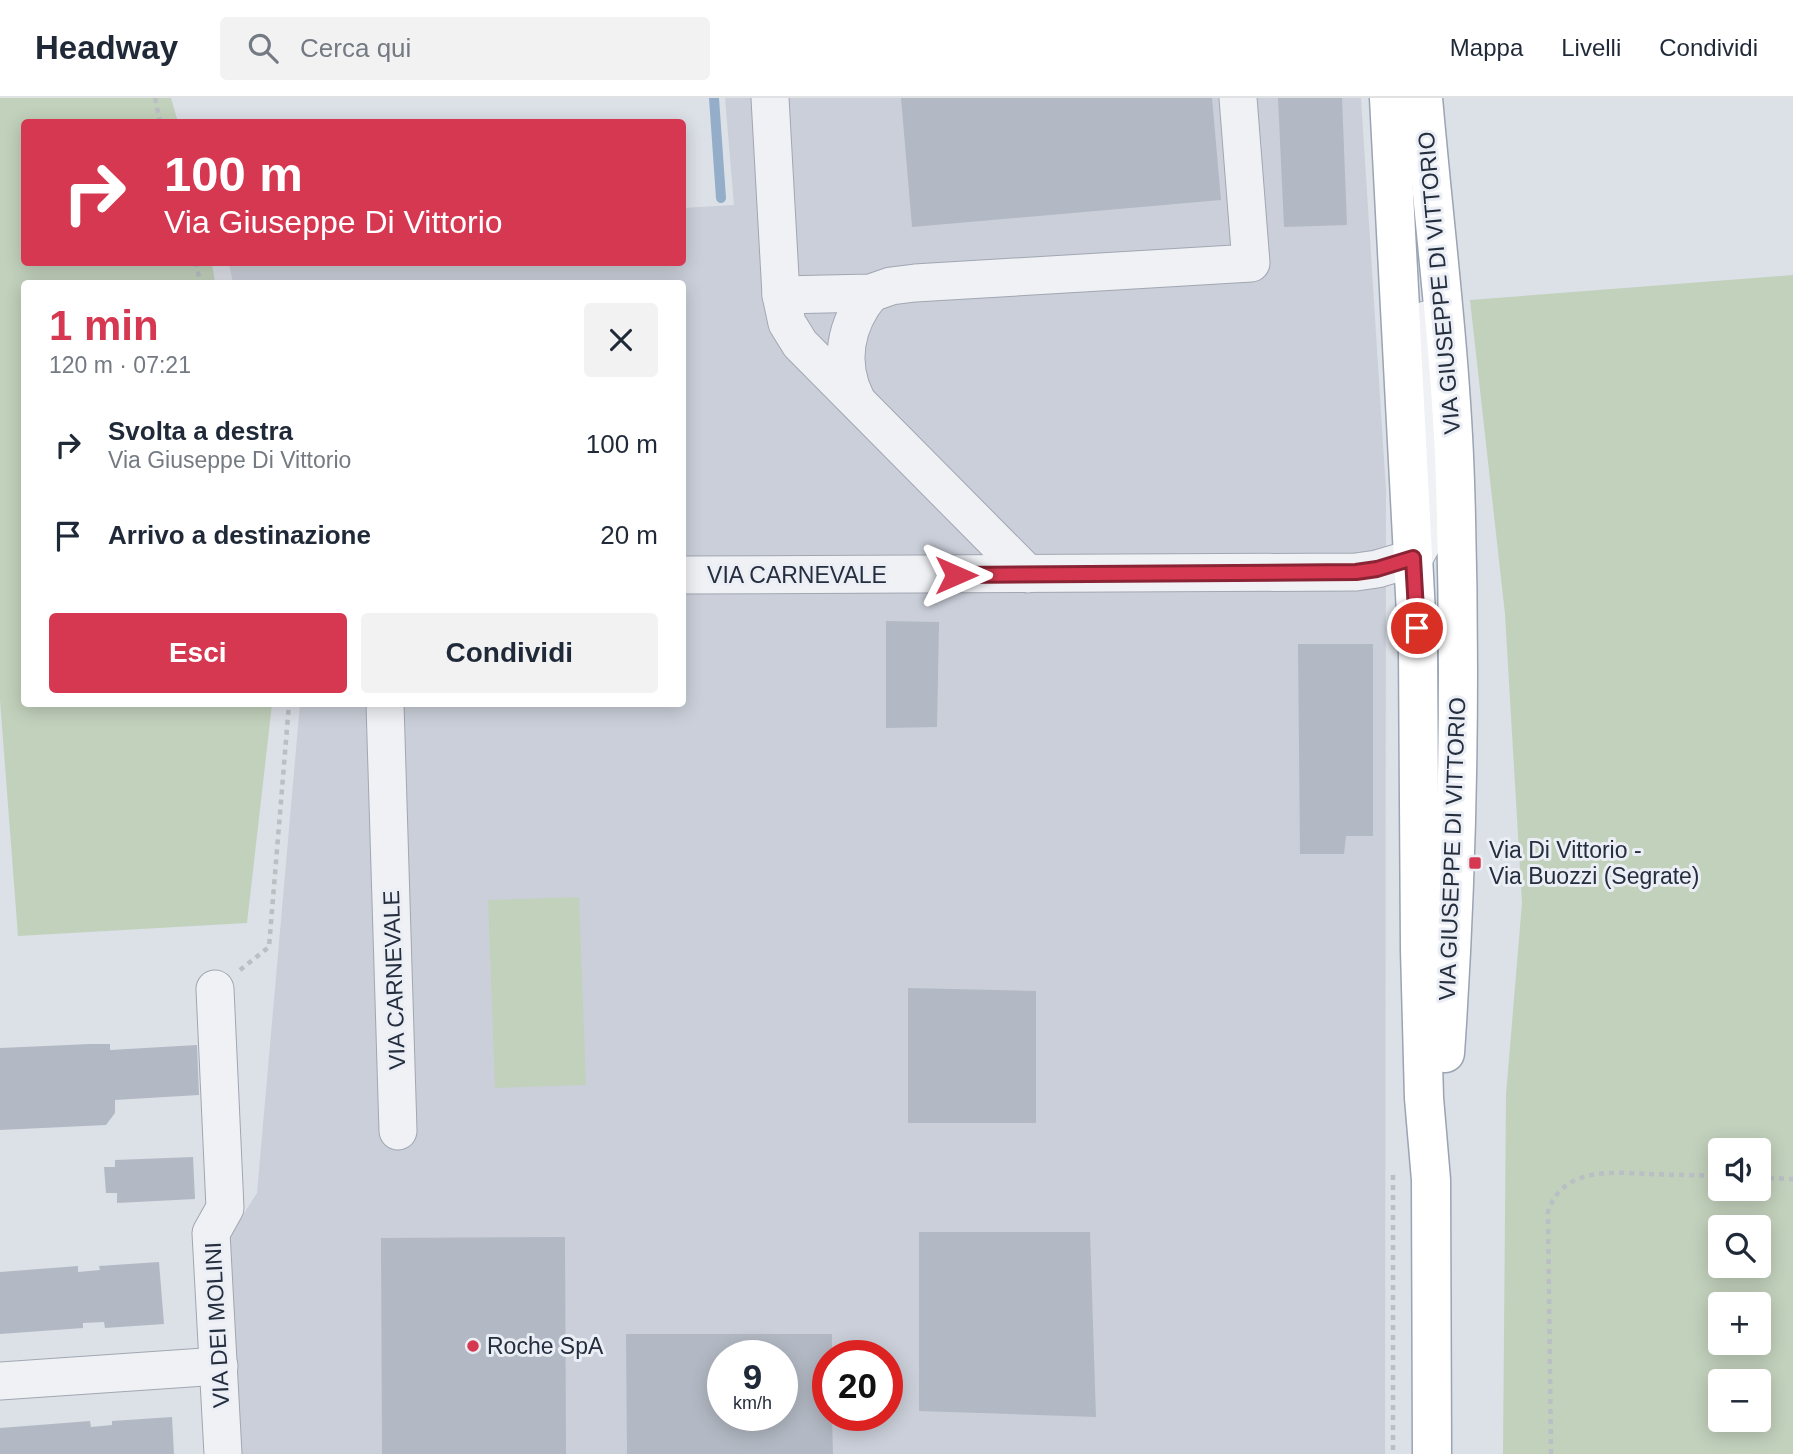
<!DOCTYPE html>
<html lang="it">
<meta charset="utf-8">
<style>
:root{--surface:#fff;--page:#f2f2f3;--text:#1f2937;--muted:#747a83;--line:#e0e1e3;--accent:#d53850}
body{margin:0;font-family:Arial,sans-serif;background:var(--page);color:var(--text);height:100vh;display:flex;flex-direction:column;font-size:26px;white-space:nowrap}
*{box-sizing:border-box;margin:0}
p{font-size:23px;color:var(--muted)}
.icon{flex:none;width:38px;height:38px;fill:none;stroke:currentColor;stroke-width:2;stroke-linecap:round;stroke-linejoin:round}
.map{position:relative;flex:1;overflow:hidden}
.panel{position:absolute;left:21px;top:182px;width:665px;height:427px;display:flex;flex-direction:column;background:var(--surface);border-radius:7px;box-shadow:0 4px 18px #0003}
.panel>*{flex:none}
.guide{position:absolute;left:21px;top:21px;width:665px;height:147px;border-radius:7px;box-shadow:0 4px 18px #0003;background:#d53850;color:#fff;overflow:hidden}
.buttons{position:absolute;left:1708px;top:1040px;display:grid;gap:14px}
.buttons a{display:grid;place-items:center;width:63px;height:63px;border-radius:7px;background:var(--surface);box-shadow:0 4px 18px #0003;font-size:35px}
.speed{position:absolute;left:707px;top:1242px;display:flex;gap:14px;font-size:35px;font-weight:700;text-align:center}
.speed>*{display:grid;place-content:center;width:91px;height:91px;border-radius:50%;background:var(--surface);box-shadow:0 4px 18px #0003;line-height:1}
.speed small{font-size:18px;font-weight:400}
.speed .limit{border:10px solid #d22;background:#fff;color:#111}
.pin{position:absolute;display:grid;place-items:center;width:60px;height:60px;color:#fff;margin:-30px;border:4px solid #fff;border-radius:50%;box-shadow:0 2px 7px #0007}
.me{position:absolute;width:77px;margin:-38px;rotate:90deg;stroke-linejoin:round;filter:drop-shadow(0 0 5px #0008)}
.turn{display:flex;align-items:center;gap:24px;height:147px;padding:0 28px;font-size:32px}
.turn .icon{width:91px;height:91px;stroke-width:2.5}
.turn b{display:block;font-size:49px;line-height:60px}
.round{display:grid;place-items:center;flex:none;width:74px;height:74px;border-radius:7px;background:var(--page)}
.overview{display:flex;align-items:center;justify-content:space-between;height:119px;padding:0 28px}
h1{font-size:42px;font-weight:700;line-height:52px;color:var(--accent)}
.cta{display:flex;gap:14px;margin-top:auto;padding:14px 28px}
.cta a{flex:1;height:80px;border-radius:7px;background:var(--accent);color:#fff;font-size:28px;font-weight:700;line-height:80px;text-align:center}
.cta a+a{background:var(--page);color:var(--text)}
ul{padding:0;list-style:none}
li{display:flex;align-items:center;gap:21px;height:91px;padding:0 28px}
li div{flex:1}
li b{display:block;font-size:26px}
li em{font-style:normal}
header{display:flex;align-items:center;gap:42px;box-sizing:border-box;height:98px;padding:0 35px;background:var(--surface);border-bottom:2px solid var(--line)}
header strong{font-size:33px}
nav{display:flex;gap:38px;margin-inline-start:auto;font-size:24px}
.search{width:490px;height:63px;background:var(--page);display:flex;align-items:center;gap:18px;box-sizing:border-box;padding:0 24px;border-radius:7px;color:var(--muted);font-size:26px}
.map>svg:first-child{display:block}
.built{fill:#cacfd9;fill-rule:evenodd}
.green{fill:#c2d1bc;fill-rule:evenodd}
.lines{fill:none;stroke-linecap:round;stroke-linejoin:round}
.stream{stroke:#94aeca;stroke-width:10}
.building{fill:#b3b9c4;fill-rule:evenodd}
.minor-casing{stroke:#a1a7b1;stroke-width:39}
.major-casing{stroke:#9aa4b3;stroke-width:41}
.path{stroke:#babec5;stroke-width:4.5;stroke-dasharray:5 5;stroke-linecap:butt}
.minor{stroke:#eff1f5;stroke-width:37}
.major{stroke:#fff;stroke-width:38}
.route-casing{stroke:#8a2434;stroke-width:18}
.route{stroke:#d53850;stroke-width:12}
.poi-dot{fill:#d53850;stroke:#ebeff5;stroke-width:2.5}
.labels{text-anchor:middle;stroke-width:6;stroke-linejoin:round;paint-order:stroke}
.street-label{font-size:23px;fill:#252e3e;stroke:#ebeff5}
.poi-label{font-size:23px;fill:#252e3e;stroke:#ebeff5;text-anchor:start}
</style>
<header>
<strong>Headway</strong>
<div class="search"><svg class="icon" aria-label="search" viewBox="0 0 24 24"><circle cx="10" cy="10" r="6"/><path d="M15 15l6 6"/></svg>Cerca qui</div>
<nav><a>Mappa</a><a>Livelli</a><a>Condividi</a></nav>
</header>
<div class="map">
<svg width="1793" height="1356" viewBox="0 0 1793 1356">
<rect width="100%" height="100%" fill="#dce0e7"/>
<path class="built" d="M725 0H1361L1386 393 1385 1356H239L229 1139 257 1095 300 606H682V186H233L229 165 682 164 683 110 734 107ZM723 1258H782V1318H723ZM828 1258H887V1318H828Z"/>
<g class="green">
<path d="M0 0H171L178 24H24V164L212 165 215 185 24 186V606H272L247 825 18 838 0 602Z"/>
<path d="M1793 177V1356H1503L1506 997 1522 805 1505 516 1470 202ZM1720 1052H1759V1090H1720ZM1720 1129H1759V1167H1720ZM1720 1206H1759V1244H1720ZM1720 1283H1759V1321H1720Z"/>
<path d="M579 799 586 987 495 990 488 802Z"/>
</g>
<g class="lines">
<path class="stream" d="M714 0 721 100"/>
</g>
<g class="building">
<path d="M901 0H1212L1221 102 912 129Z"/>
<path d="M1278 0H1342L1347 127 1284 129Z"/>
<path d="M886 523 939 524 937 629 886 630Z"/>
<path d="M1298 546H1373V738H1346L1344 756H1300Z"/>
<path d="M908 890 1036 893V1025H908Z"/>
<path d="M90 946H110V952L197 947 199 997 115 1002V1015L106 1027 0 1032V950Z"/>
<path d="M193 1059 195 1101 117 1105V1095H106L104 1069H115V1062Z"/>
<path d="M919 1134H1090L1096 1319 919 1313Z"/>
<path d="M565 1139 566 1356H382L381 1140Z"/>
<path d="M159 1164 164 1226 105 1230 104 1224 83 1225V1230L0 1236V1174L78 1168V1174L100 1172 99 1168Z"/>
<path d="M626 1236H832V1258H828V1318H832L833 1356H627ZM723 1258H782V1318H723Z"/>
<path d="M172 1319 174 1356H0V1330L90 1323 91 1329 112 1327V1323Z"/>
</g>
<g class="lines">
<defs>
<g id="minor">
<path d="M770 0 781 197 787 225 800 246 1028 476"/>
<path d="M781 197 871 195 891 188 915 185 1251 165 1238 0"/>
<path d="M856 301C838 265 845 226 871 195"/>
<path d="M682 477 1356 474 1377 471 1414 460 1428 435 1434 393V344L1426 222"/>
<path d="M385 606 398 1033"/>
<path d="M215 891 225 1110 211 1135 223 1356"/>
<path d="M0 1283 219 1268"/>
</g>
<g id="major">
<path d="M1389 0 1418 554 1420 852 1424 1000 1431 1082 1432 1356"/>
<path d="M1423 0C1434 127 1451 258 1455 384 1461 574 1458 766 1445 955"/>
</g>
</defs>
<use href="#minor" class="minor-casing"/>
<use href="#major" class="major-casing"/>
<g class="path">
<path d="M155 0 160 24"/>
<path d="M195 164 201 186"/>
<path d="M240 872 269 849 289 606"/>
<path d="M1393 1077V1356"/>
<path d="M1759 1080 1793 1081"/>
<path d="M1551 1356 1548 1114C1562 1069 1612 1074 1650 1076 1673 1077 1697 1077 1720 1078"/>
</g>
<use href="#minor" class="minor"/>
<use href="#major" class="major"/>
</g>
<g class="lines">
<defs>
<path id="route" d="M956 477 1356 474 1377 471 1413 460 1417 530"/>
</defs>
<use href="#route" class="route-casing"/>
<use href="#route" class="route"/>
</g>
<g class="poi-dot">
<rect x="1468" y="758" width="14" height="14" rx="3.5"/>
<circle cx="473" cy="1248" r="7"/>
</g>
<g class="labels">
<g class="street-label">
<text transform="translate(1439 185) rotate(-95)" y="8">VIA GIUSEPPE DI VITTORIO</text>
<text x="797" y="485">VIA CARNEVALE</text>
<text transform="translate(1452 751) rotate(-88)" y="8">VIA GIUSEPPE DI VITTORIO</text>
<text transform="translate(394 882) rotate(-92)" y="8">VIA CARNEVALE</text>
<text transform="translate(217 1227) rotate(-93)" y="8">VIA DEI MOLINI</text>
</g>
<g class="poi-label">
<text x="1489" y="760">Via Di Vittorio -<tspan x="1489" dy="26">Via Buozzi (Segrate)</tspan></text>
<text x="487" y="1256">Roche SpA</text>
</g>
</g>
</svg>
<div class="buttons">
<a><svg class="icon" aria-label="sound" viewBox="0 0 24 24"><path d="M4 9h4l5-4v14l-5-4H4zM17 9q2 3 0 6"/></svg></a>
<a><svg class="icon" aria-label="search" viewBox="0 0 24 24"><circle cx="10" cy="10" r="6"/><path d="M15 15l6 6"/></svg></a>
<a>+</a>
<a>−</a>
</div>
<div class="speed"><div>9<small>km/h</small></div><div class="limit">20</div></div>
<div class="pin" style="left:1417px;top:530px;background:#d93025"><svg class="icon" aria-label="arrive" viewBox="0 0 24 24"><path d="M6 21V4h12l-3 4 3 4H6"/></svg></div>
<svg class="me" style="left:956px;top:477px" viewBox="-20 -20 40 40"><path d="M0-17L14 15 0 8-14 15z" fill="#d53850" stroke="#fff" stroke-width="4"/></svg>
<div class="guide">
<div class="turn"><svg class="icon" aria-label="right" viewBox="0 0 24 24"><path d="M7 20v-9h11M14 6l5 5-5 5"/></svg><div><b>100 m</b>Via Giuseppe Di Vittorio</div></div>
</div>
<section class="panel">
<div class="overview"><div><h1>1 min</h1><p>120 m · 07:21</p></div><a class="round"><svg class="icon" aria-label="close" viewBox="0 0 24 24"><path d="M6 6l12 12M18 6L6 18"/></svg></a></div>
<ul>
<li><svg class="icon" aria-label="right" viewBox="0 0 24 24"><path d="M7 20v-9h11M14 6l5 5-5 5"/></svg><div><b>Svolta a destra</b><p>Via Giuseppe Di Vittorio</p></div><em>100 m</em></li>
<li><svg class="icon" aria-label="arrive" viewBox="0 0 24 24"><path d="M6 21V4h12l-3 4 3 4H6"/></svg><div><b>Arrivo a destinazione</b></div><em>20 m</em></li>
</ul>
<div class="cta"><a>Esci</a><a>Condividi</a></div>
</section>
</div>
